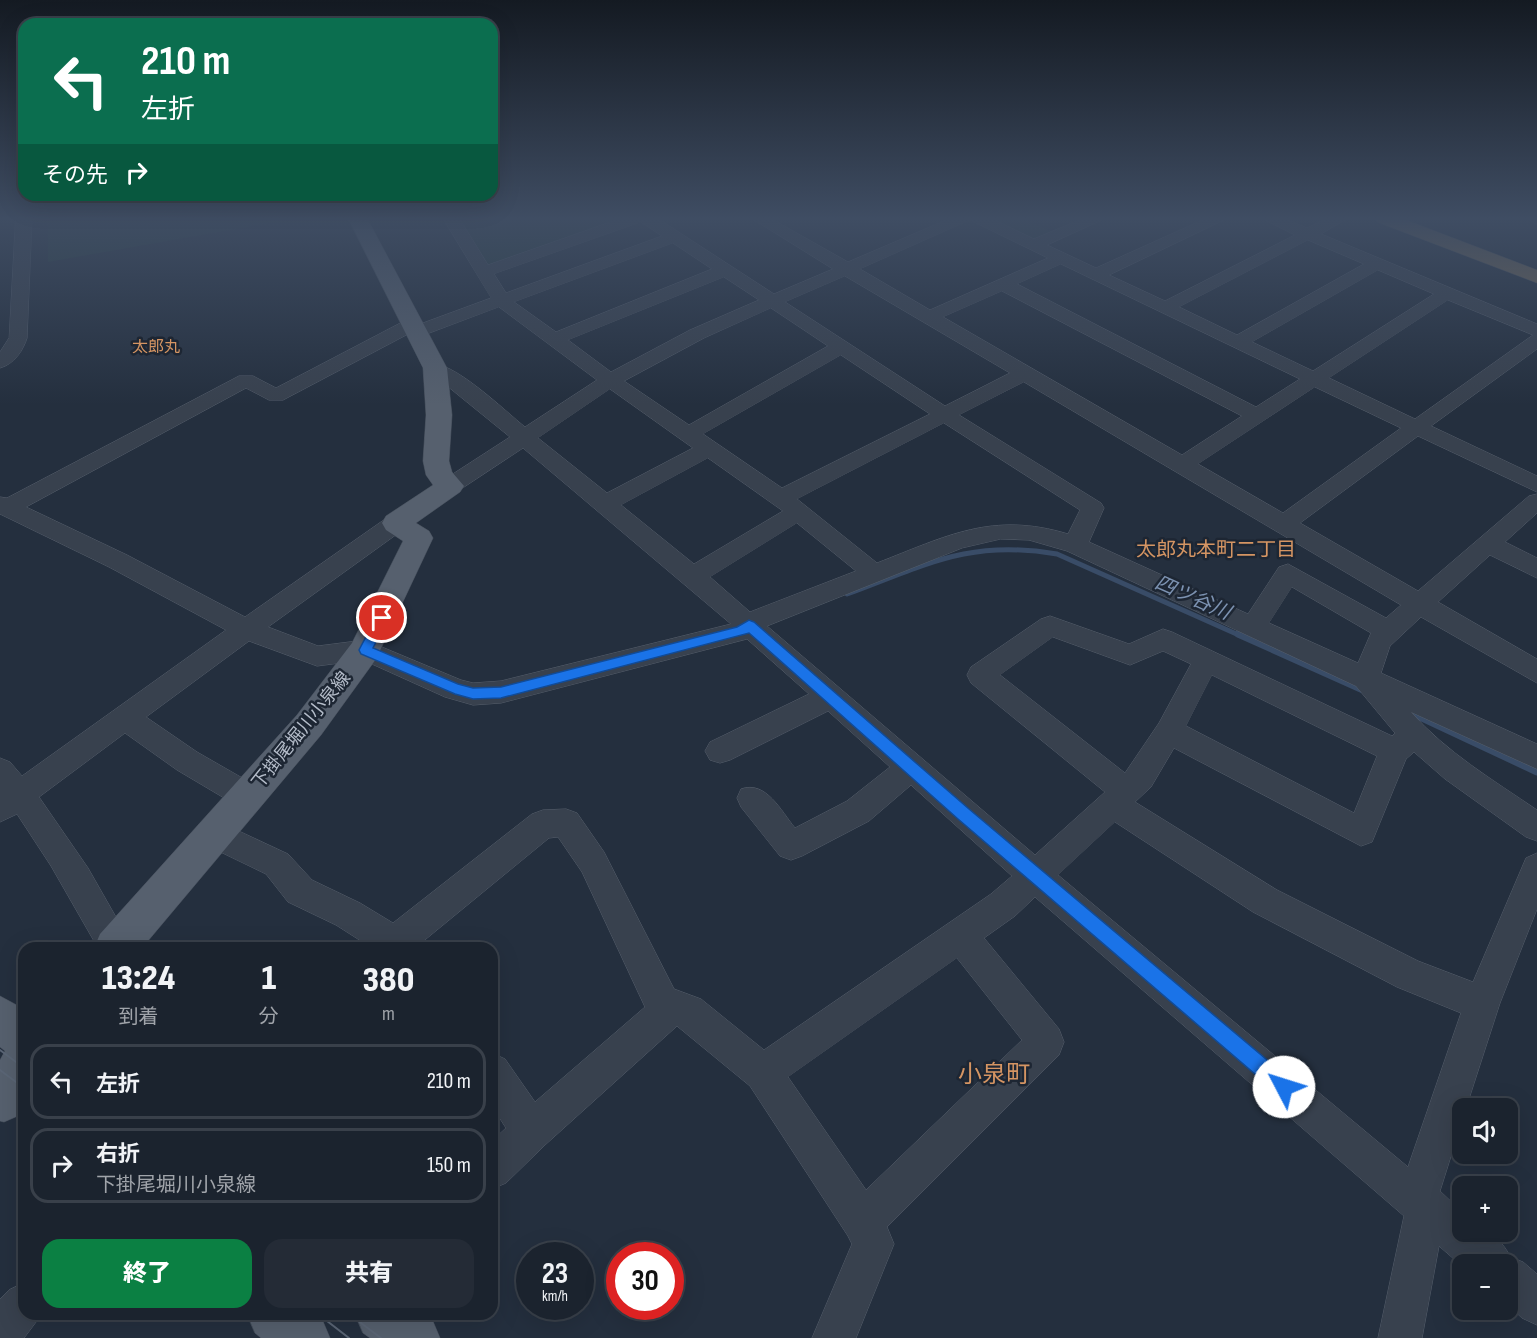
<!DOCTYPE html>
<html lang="ja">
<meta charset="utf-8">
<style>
:root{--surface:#1b232e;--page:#242b36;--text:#f1f3f6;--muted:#a0a4aa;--line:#39404a;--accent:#0b8043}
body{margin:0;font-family:"Sofia Sans Condensed","Noto Sans JP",sans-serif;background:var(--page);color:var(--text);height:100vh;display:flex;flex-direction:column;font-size:22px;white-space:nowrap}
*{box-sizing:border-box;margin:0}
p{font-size:20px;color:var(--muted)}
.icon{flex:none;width:33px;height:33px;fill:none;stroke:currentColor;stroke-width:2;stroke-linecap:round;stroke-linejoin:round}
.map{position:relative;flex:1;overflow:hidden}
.drawer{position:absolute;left:18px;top:942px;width:480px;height:378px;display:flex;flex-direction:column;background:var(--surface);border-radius:18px;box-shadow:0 6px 24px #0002,0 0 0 2px var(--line)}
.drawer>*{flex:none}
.banner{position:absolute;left:18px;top:18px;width:480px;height:183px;border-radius:18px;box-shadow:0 6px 24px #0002,0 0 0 2px var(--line);background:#0b6e4f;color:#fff;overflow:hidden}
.controls{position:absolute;left:1452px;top:1098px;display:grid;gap:12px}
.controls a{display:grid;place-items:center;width:66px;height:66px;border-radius:12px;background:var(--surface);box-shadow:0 6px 24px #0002,0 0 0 2px var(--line);font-size:30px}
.speed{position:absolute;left:516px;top:1242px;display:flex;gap:12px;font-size:30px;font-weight:700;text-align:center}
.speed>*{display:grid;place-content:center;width:78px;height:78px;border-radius:50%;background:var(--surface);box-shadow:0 6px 24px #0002,0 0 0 2px var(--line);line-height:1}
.speed small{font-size:15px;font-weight:400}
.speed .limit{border:9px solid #d22;background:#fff;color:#111}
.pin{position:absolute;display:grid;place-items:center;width:51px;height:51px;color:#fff;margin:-26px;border:3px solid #fff;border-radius:50%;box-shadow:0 2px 6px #0007}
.me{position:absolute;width:66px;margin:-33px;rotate:310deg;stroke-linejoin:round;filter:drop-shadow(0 0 4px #0008)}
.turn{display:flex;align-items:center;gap:21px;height:126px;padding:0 24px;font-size:27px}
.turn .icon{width:78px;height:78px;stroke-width:2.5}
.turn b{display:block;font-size:42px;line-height:51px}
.then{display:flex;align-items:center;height:57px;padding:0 24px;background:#0003;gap:12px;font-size:22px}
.eta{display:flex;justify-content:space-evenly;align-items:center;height:102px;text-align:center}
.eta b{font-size:36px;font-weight:800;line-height:42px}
.primary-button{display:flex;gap:12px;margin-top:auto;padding:12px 24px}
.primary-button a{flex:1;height:69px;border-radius:18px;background:var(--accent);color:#fff;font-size:24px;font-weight:800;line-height:69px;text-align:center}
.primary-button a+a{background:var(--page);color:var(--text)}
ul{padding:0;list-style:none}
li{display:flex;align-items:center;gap:18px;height:75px;margin:0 12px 9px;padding:0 12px;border:3px solid var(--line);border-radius:18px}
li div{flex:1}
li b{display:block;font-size:22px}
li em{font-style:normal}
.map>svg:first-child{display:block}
.green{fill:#263c3f}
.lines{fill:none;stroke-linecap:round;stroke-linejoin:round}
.stream-far1{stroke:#394c67;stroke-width:5}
.stream{stroke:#394c67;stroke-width:7}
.minor-casing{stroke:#565f6c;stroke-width:1}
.major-casing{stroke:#414a57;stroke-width:1}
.highway-casing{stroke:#434c59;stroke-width:1}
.minor{fill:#38414e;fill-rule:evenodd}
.major{fill:#56606e;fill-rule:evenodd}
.highway{fill:#746855;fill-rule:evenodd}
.tram{stroke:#5a6575;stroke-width:2}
.route{fill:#1a73e8;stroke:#114b97;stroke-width:1.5}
.labels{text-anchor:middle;stroke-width:5;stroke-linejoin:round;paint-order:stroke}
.far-neighbourhood-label{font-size:16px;fill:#d59563;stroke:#1d2633}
.street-label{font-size:18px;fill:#b4bcc9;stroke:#1d2633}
.neighbourhood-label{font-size:20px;fill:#d59563;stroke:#1d2633}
.water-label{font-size:20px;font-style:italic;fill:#7c92b1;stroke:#1d2633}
.near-neighbourhood-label{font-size:24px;fill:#d59563;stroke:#1d2633}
</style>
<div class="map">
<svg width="1537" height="1338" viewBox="0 0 1537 1338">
<rect width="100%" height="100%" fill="#242f3e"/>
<g class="green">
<path d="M48 218H298L48 262Z"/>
<path d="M454 218H628L486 267Z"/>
<path d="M985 218H1021L1055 233 1036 242Z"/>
</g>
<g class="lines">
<path class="stream-far1" d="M847 594C926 565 969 539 1057 554L1241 636"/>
<g class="stream">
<path d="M1238 634 1363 690"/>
<path d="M1407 711 1537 772"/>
</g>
<defs>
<g id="minor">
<path d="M16 218H32L27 338C23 351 14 364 0 368V352L9 338Z"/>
<path d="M443 218H459L488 265 622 218H657L774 294 833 269 751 218H770L848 262 951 218H990L1034 239 1084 218H1106L1047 245 1096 268 1207 218H1228L1109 275 1165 301 1295 235 1261 218H1283L1307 228 1328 218H1348L1321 234 1537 324V349L1431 426 1537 476V492L1418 436 1300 523 1418 591 1529 496 1537 494V513L1505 542 1537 558V578L1490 555 1438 602 1537 659V683L1421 617 1390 646 1381 673 1537 744V769L1411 712C1446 752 1493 780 1537 810V841L1526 837 1445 779 1414 752 1406 759 1372 842 1361 846 1174 748 1151 787 1135 802 1277 890 1418 961 1473 982 1526 858 1537 853V909L1500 1003 1466 1108H1462V1121L1440 1191 1462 1212V1232C1483 1232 1501 1235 1510 1257L1523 1262 1537 1274V1325L1522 1318 1508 1305V1264L1462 1266 1439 1246 1422 1338H1378L1404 1216 1035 897 1015 916 984 938 1059 1029 1064 1042 1059 1055 887 1227 894 1244 856 1338H812L852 1244 848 1236 750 1086 677 1026 545 1145 506 1183 492 1189V1141L506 1128 492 1106V1053L505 1059 535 1102 645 1007 582 872 558 837 549 838 415 948H372L336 925 288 902 266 874 204 844 199 834 204 824 215 820 288 854 312 880 360 903 393 923 532 814 543 810 566 809 577 813 604 852 674 989 701 999 764 1050 991 894 1012 876 911 785 869 821 802 856 791 860 780 856 741 807 737 798 741 789C766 780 781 811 795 828L847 801 890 767 828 711 730 760 720 763 710 760 705 751 710 742 809 694 747 639 501 703 473 705 445 697 363 660 317 666 249 641 146 717 197 752 258 787 262 796 258 805 247 809 236 805 177 770 125 733 39 797 88 868 133 947 98 948 51 866 17 814 0 822V758L10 762 22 776 226 630 109 567 0 514V497L7 498 239 376H253L276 388 408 319 414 318 423 323 491 298ZM970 220 1048 258 930 310 860 269ZM641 222 662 236 506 293 494 274ZM1308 240 1364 264 1237 335 1179 307ZM673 243 712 269 556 332 514 302ZM1061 264 1300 379 1256 407 1017 284ZM1378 270 1434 294 1313 371 1252 342ZM845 276 1010 373 945 406 785 302ZM724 277 759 300 690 330 611 372 568 340ZM1002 291 1242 416 1182 455 943 317ZM1448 300 1533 335 1415 419 1329 378ZM499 307 597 380 525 427C506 412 451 358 428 364L425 368 510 437 442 481 439 486 442 491 450 493 458 491 523 448 731 624 501 681 473 683 461 680 365 640 318 646 268 627 404 529 408 523 404 517 396 515 388 517 245 617 127 555 26 507 246 388 269 400H283L410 333 418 337 424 335ZM771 308 828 346 689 425 624 381 704 338ZM841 355 930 414 782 488 703 434ZM1024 382 1401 605 1386 618 1288 564 1279 567 1248 614 1089 542 1104 508 1101 503 959 415ZM1315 387 1401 428 1283 513 1198 464ZM610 389 693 448 607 493 538 438ZM944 423 1080 510 1068 534C992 511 947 536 877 563L797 499ZM708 458 783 511 694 564 621 505ZM797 523 856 571 750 612 710 577ZM1001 539 1029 540 1067 551 1356 686 1395 733 1392 736 1172 632 1163 629 1129 644 1050 616 1041 619 971 667 967 675 971 683 1105 792 1035 855 767 626 962 548ZM1292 587 1371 633 1358 663 1269 623ZM1053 637 1130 665 1163 651 1191 664 1159 723 1125 773 1000 675ZM1212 675 1377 756 1354 813 1186 726ZM1115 822 1253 912 1397 987 1461 1013 1408 1167 1058 875ZM957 958 1022 1040 866 1190 788 1077Z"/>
<path d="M1526 218H1537V224Z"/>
<path d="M24 1283V1314H42L24 1338H0V1299L9 1290Z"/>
</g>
<g id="major">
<path d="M348 218H367L447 368 452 415 449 461 452 472 464 486 460 492 416 523 429 531 433 538 376 659 321 735 142 948H94L100 934 297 715 352 643 403 541 386 530 382 523 386 516 433 485 426 475 423 461 426 415 423 368Z"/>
<path d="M0 996 24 1009V1108L20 1115 4 1122 0 1121V1060L5 1051 0 1047Z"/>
<path d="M247 1314H316L322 1319 330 1338H261L255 1333Z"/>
<path d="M355 1314H426L432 1319 440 1338H370L363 1333Z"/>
</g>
<path id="highway" d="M1375 218H1401L1537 270V283L1377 222Z"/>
</defs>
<use href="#minor" class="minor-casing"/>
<use href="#major" class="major-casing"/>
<use href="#highway" class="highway-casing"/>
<use href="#minor" class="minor"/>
<use href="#major" class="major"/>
<use href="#highway" class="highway"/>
<g class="tram">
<path d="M0 1050 24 1068"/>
<path d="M0 1070 24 1088"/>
<path d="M318 1314 349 1338"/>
<path d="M349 1314 381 1338"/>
</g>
</g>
<linearGradient id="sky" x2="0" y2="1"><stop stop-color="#141a22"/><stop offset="0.54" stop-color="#3f4d63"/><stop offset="1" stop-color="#3f4d63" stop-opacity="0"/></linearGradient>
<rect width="1537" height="405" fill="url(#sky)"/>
<path class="route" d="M382 613 389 618 373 648 458 684 473 688 501 687 737 627 749 620 754 622 969 809 1291 1080 1294 1087 1291 1093 1284 1096 1277 1093 958 819 749 633 501 698 473 699 455 694 361 654 359 650 378 614Z"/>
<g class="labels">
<g class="far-neighbourhood-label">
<text x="156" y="352">太郎丸</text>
</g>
<g class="street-label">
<text transform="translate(301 730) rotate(-51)" y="6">下掛尾堀川小泉線</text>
</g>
<g class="neighbourhood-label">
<text x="1216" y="556">太郎丸本町二丁目</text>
</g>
<g class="water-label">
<text transform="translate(1193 597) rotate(24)" y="7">四ツ谷川</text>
</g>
<g class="near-neighbourhood-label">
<text x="994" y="1082">小泉町</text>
</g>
</g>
</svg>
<div class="controls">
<a><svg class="icon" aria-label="sound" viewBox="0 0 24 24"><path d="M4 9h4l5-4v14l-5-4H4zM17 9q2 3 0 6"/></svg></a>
<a>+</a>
<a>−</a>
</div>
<div class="speed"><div>23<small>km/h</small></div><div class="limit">30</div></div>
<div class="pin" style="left:382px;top:618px;background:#d93025"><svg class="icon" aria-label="arrive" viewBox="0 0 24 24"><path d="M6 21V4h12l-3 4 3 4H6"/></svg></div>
<svg class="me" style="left:1284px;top:1087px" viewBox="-20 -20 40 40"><circle r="19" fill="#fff"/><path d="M0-13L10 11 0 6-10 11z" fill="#1a73e8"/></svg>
<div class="banner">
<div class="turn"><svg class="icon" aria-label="left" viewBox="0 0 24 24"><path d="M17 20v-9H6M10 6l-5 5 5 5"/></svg><div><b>210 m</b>左折</div></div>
<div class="then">その先<svg class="icon" aria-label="right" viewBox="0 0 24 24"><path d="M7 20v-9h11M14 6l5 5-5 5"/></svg></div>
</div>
<section class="drawer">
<div class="eta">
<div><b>13:24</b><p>到着</p></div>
<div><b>1</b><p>分</p></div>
<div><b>380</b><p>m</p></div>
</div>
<ul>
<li><svg class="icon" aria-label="left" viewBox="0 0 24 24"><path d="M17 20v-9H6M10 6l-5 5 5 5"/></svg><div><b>左折</b></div><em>210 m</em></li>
<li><svg class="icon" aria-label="right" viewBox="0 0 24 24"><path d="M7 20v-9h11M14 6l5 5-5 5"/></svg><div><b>右折</b><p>下掛尾堀川小泉線</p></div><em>150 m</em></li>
</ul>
<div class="primary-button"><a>終了</a><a>共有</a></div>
</section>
</div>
